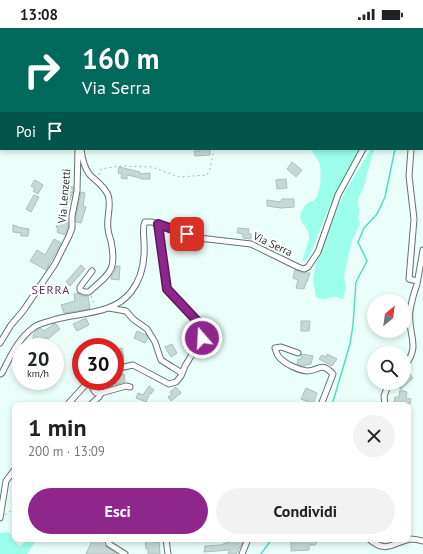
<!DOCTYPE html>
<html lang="it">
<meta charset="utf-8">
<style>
:root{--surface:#fff;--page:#f2f2f2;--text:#202124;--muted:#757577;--accent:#8f268b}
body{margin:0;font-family:"PT Sans",sans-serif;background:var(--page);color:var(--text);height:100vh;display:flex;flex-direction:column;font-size:15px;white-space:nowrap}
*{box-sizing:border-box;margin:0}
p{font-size:13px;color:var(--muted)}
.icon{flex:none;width:22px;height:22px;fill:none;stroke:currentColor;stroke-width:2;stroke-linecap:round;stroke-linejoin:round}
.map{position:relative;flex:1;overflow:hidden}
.sheet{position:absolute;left:12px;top:374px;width:399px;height:140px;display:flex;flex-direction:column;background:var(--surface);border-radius:8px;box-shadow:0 2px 6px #0003}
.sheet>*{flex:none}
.guide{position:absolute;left:0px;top:0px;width:423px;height:122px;box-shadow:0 2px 6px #0003;background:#00695c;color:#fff;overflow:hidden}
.needle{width:26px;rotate:29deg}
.buttons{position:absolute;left:367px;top:266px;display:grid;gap:8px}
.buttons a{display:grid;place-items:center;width:44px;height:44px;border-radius:50%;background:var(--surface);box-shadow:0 2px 6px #0003;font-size:20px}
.speed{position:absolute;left:12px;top:310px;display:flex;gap:8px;font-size:20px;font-weight:700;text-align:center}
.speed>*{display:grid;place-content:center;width:52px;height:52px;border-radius:50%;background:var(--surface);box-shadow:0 2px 6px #0003;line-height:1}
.speed small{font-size:10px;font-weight:400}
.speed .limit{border:6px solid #d22;background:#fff;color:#111}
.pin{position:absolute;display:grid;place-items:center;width:34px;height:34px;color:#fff;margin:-17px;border-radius:8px;box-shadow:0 2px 6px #0006}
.me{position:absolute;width:44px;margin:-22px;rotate:341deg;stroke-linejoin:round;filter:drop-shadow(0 0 3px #0008)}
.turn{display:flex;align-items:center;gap:14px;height:84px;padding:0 16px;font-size:18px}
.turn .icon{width:52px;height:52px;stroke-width:2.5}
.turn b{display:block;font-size:28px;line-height:34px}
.then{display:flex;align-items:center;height:38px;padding:0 16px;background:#0003;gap:8px;font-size:15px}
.round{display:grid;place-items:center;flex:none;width:42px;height:42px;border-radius:21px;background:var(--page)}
.headline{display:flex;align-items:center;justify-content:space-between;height:68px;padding:0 16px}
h1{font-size:24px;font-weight:600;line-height:30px}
.cta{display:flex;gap:8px;margin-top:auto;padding:8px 16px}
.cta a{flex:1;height:46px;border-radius:24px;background:var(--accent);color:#fff;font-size:16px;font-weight:600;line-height:46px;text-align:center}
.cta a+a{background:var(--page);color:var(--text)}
.status{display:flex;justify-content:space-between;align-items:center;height:28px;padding:0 20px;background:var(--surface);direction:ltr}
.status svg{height:11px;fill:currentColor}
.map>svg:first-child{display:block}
.green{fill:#9cffeb}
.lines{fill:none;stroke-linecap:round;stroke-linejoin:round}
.stream{stroke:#51ddc5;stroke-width:1.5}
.building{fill:#c6dad5;stroke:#aabfba}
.minor-casing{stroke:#61736f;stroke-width:7}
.path{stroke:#a5b5b1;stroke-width:1;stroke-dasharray:2 3;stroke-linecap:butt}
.minor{stroke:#fff;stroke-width:5}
.route-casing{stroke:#5d195a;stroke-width:10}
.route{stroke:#8f268b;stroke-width:7}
.labels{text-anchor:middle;stroke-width:4;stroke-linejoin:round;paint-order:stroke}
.street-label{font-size:11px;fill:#2f3735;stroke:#fff}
.neighbourhood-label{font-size:12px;letter-spacing:1px;fill:#633060;stroke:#fff}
</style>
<div class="status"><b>13:08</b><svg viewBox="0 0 49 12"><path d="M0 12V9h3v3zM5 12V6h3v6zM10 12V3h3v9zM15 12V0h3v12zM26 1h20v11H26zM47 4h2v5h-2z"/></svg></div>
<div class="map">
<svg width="423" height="526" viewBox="0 0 423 526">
<rect width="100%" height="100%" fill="#eafffa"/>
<g class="green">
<path d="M312 121H361L337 162 322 196 313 220 307 231 302 234C304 226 308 218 309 210 309 195 291 195 307 175 309 174 313 174 315 171 321 164 322 143 319 134 317 129 313 128 312 121Z"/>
<path d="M371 121H374L363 161 358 171V178L360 182 358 189 360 196 352 213 347 234 344 249 346 260 343 271C340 270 335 268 333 269 325 270 325 274 316 269L313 252 315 238 340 174 347 160Z"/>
<path d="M9 504 13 512 19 518 26 514 28 511H37L27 526H0V505Z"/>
</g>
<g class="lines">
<g class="stream">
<path d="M422 35H423"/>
<path d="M332 377 350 316 353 297 356 254 367 233 358 214 364 200 377 186 385 169 395 121"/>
<path d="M261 526 272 511"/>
</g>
</g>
<g class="building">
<path d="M199 121H210V127L195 128 194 123H200Z"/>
<path d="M292 134 302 142 296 149 287 141Z"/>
<path d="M119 139 140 144 139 146 150 145V151H141V150L127 147V151L121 150 122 146 118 145Z"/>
<path d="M286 151 287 160 277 161 276 152Z"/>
<path d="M35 152 43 157 38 166 33 163 35 160 31 158Z"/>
<path d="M69 158 73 159V163L67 180 62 178Z"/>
<path d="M81 164 85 165 83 178 86 179 81 195 76 194V188Z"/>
<path d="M34 167 39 169 31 184 26 181Z"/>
<path d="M282 171H294V179L281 180 267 178V172L281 174Z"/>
<path d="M63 181 67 183 63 192 68 194V199L65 207 57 204 58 200 56 199Z"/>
<path d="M13 197 17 198V199L29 201 28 208H21V205L13 204Z"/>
<path d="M238 200 249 201 248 205 251 206V211L243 210V206L237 205Z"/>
<path d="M54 211 61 215 46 242 30 233 37 222 45 227Z"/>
<path d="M81 237 85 241 70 258 66 254Z"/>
<path d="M116 238H120L119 252 111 251V249L113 246H114Z"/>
<path d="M295 242 303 245H310L307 254H306L304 261 296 260 298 252 293 250Z"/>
<path d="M78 265 81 268H88L90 281 64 285 61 277 75 273 74 266Z"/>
<path d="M86 290 89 297 77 303 73 296Z"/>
<path d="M301 293H310L309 303H301Z"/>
<path d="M54 296H56L60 301 48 311 47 309 41 315 39 312 34 319H27L34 308 33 307 38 301 41 300 44 303Z"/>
<path d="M137 303 146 307 148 310 145 315 134 310Z"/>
<path d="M206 311 214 319 199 329 197 326 206 318 204 315Z"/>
<path d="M172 316 177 325 171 329 165 319Z"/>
<path d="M122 320 124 330 115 332V322Z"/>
<path d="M302 326 313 328 311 336 302 338 297 336 298 331H301Z"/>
<path d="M327 326 337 331 332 338 319 331 322 327 326 329Z"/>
<path d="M409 345 413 350 401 361 395 355H404V349Z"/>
<path d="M124 346 125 354 115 357V348Z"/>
<path d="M149 358 154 362 151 366 150 365 146 374 136 370 138 365 143 367Z"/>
<path d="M176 359 181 365 171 373 168 369 172 366 170 364Z"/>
<path d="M306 360 317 365 313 376 301 371Z"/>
<path d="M400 362 407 364 406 370 411 371 410 376 394 375 395 369H399Z"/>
<path d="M93 511H103V516L117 526H86Z"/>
<path d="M145 511H155V514H159L160 526H148V521H146Z"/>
<path d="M235 511H239L243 514 236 526H228L230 522 204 524 205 518 221 517Z"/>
<path d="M291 511 305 512 319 511 315 517H309V522L291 523Z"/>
</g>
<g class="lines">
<defs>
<g id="minor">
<path d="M112 0 113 1"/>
<path d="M20 1V0"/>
<path d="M90 1 92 0"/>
<path d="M0 40 1 38"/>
<path d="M81 121C82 130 84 140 90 147 96 153 104 158 108 167 112 178 106 190 108 201 108 205 110 209 111 213 117 243 110 245 89 264H84L80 262V259L92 243"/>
<path d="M411 121 409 148 414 191 409 251 417 253"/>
<path d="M109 280 126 283 133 291 147 301 155 314 161 332 172 339 182 345"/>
<path d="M0 315 11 297 23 283 55 236 69 208 72 200V188L77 163 78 121"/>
<path d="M298 325 281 319 275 320C276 323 277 327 279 329 285 336 298 342 307 343 319 343 321 333 333 346L321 377"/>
<path d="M404 339C422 317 407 307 410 283 411 274 414 265 417 256 419 245 421 233 423 222"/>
<path d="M115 341 133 337 169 356 176 354 181 348 185 338 202 310 199 295 167 261 158 196"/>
<path d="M0 346 2 345C10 329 18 311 33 300 37 296 44 295 50 293 77 284 112 288 131 264 142 250 145 231 144 215 144 208 142 200 145 194H152L175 203 199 210 251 216 298 239 304 241 308 239 318 224 338 167 363 121"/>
<path d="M97 353 93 361 96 365H101L126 358 130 359"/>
<path d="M67 377 89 353"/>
<path d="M90 377 99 369 101 365"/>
<path d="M385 377 384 368 389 355"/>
<path d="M0 490 6 453 15 441"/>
<path d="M107 511 109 516 125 526"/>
<path d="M166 511 168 526"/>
<path d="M369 511C387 526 391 515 410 511 414 511 419 512 423 513"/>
<path d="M242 526 248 511"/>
</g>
</defs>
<use href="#minor" class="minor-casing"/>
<g class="path">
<path d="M0 24 1 23"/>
<path d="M99 147 101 141 120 138 152 139 179 149 207 147 210 141 214 121"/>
<path d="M91 268 95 278"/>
<path d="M5 487 15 480"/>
</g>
<use href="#minor" class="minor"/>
</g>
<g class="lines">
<defs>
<path id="route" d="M187 206 158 196 167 261 199 295 202 310"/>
</defs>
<use href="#route" class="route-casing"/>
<use href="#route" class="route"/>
</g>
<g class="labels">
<g class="street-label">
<text transform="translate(64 168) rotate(-85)" y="4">Via Lenzetti</text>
<text transform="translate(273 216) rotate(25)" y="4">Via Serra</text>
</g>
<g class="neighbourhood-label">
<text x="51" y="266">SERRA</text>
</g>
</g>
</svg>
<div class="buttons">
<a><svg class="needle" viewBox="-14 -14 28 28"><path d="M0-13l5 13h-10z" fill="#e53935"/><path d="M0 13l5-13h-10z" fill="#757577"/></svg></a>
<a><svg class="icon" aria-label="search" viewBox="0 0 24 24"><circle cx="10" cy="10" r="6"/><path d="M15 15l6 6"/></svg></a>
</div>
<div class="speed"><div>20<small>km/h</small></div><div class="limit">30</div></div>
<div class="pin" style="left:187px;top:206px;background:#d93025"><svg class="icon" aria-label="arrive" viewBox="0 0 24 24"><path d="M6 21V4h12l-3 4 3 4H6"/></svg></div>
<svg class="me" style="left:202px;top:310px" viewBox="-20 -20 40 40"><circle r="17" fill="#8f268b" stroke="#fff" stroke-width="3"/><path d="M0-11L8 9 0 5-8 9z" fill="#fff"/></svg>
<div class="guide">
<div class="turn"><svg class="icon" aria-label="right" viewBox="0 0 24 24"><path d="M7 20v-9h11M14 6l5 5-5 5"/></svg><div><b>160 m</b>Via Serra</div></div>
<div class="then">Poi<svg class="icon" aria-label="arrive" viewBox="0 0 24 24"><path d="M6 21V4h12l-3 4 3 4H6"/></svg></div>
</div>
<section class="sheet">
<div class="headline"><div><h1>1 min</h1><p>200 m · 13:09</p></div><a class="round"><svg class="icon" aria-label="close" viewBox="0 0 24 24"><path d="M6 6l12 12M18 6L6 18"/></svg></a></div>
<div class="cta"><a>Esci</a><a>Condividi</a></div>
</section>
</div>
